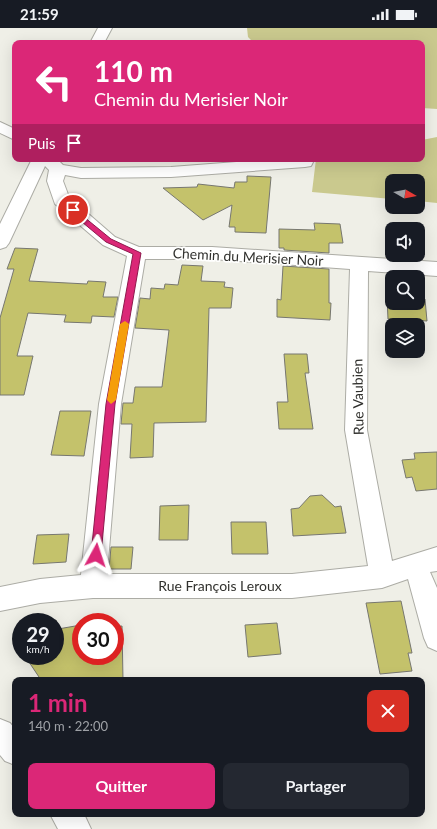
<!DOCTYPE html>
<html lang="fr">
<meta charset="utf-8">
<style>
:root{--surface:#171b24;--page:#242831;--text:#f1f3f6;--muted:#9ea1a6;--accent:#db2777}
body{margin:0;font-family:Lato,sans-serif;background:var(--page);color:var(--text);height:100vh;display:flex;flex-direction:column;font-size:15px;white-space:nowrap}
*{box-sizing:border-box;margin:0}
p{font-size:13px;color:var(--muted)}
.icon{flex:none;width:22px;height:22px;fill:none;stroke:currentColor;stroke-width:2;stroke-linecap:round;stroke-linejoin:round}
.map{position:relative;flex:1;overflow:hidden}
.panel{position:absolute;left:12px;top:649px;width:413px;height:140px;display:flex;flex-direction:column;background:var(--surface);border-radius:8px;box-shadow:0 4px 16px #0002}
.panel>*{flex:none}
.guide{position:absolute;left:12px;top:12px;width:413px;height:122px;border-radius:8px;box-shadow:0 4px 16px #0002;background:#db2777;color:#fff;overflow:hidden}
.needle{width:26px;rotate:99deg}
.fabs{position:absolute;left:385px;top:146px;display:grid;gap:8px}
.fabs a{display:grid;place-items:center;width:40px;height:40px;border-radius:8px;background:var(--surface);box-shadow:0 4px 16px #0002;font-size:20px}
.speed{position:absolute;left:12px;top:585px;display:flex;gap:8px;font-size:20px;font-weight:700;text-align:center}
.speed>*{display:grid;place-content:center;width:52px;height:52px;border-radius:50%;background:var(--surface);box-shadow:0 4px 16px #0002;line-height:1}
.speed small{font-size:10px;font-weight:400}
.speed .limit{border:6px solid #d22;background:#fff;color:#111}
.pin{position:absolute;display:grid;place-items:center;width:34px;height:34px;color:#fff;margin:-17px;border:2px solid #fff;border-radius:50%;box-shadow:0 1px 4px #0007}
.me{position:absolute;width:44px;margin:-22px;rotate:5deg;stroke-linejoin:round;filter:drop-shadow(0 0 3px #0008)}
.turn{display:flex;align-items:center;gap:14px;height:84px;padding:0 16px;font-size:18px}
.turn .icon{width:52px;height:52px;stroke-width:2.5}
.turn b{display:block;font-size:28px;line-height:34px}
.then{display:flex;align-items:center;height:38px;padding:0 16px;background:#0003;gap:8px;font-size:15px}
.round{display:grid;place-items:center;flex:none;width:42px;height:42px;border-radius:8px;background:var(--page)}
.summary{display:flex;align-items:center;justify-content:space-between;height:68px;padding:0 16px}
h1{font-size:24px;font-weight:700;line-height:30px;color:var(--accent)}
.button{display:flex;gap:8px;margin-top:auto;padding:8px 16px}
.button a{flex:1;height:46px;border-radius:8px;background:var(--accent);color:#fff;font-size:16px;font-weight:700;line-height:46px;text-align:center}
.button a+a{background:var(--page);color:var(--text)}
.status{display:flex;justify-content:space-between;align-items:center;height:28px;padding:0 20px;background:var(--surface);direction:ltr}
.status svg{height:11px;fill:currentColor}
.map>svg:first-child{display:block}
.green{fill:#cac98e}
.building{fill:#c4c26b;stroke:#777770}
.lines{fill:none;stroke-linecap:round;stroke-linejoin:round}
.minor-casing{stroke:#acaca5;stroke-width:2}
.minor{fill:#fff;fill-rule:evenodd}
.route{fill:#db2777;stroke:#8e194d}
.slow{fill:#f59e0b}
.labels{text-anchor:middle;stroke-width:3.5;stroke-linejoin:round;paint-order:stroke}
.street-label{font-size:14px;fill:#31312e;stroke:#fffffe}
</style>
<div class="status"><b>21:59</b><svg viewBox="0 0 49 12"><path d="M0 12V9h3v3zM5 12V6h3v6zM10 12V3h3v9zM15 12V0h3v12zM26 1h20v11H26zM47 4h2v5h-2z"/></svg></div>
<div class="map">
<svg width="437" height="801" viewBox="0 0 437 801">
<rect width="100%" height="100%" fill="#efefe7"/>
<g class="green">
<path d="M247 0H437V81L422 80V15H254L248 9Z"/>
<path d="M437 109V175L418 173V153H392V171L312 164 316 131H422V112Z"/>
</g>
<g class="building">
<path d="M247 148 271 149 266 205 235 204V199H229L232 177 203 192 163 160 197 159 198 156 234 160 235 154H247Z"/>
<path d="M314 195 340 196 343 215H329V225L284 222V220H279V201L315 202Z"/>
<path d="M15 220 38 221 29 253 87 256 88 253 106 254 103 269H118L114 289 92 288 91 295 64 294 66 287 28 285 17 328H33L24 367H0V290L14 241H7Z"/>
<path d="M182 237 203 238 201 253 225 254 224 259 233 260 231 280H209L206 394 154 395 153 429 130 430 132 396H121L123 375H133L135 359H162L169 302 135 300 140 270 150 271 151 260 164 261 165 256 178 257Z"/>
<path d="M283 238 329 241V275H331L330 292 277 289V271L281 272Z"/>
<path d="M387 269H392V275H418V271H425L427 293 388 291Z"/>
<path d="M284 326H307L309 345H305L313 401H279L277 374H288Z"/>
<path d="M60 383H91L84 428 51 427Z"/>
<path d="M437 424V461L416 463 412 449 406 450 402 432 415 431 414 425Z"/>
<path d="M322 467 335 479 341 478 346 505 293 508 291 481 299 480 310 468Z"/>
<path d="M189 477 188 512H159L160 478Z"/>
<path d="M231 494H266L268 526H232Z"/>
<path d="M69 506 66 534 33 536 37 507Z"/>
<path d="M111 519H133L131 541H109Z"/>
<path d="M401 573 412 625H408L412 643 380 646 366 575Z"/>
<path d="M56 592 58 601 81 597V628H115V599L122 598 123 652H41L25 628H55V594H42Z"/>
<path d="M277 595 281 626 248 629 245 597Z"/>
</g>
<g class="lines">
<defs>
<g id="minor">
<path d="M98 0H112L104 15H90Z"/>
<path d="M0 94 15 101V112L0 105Z"/>
<path d="M32 131H57L63 137 81 140 171 139 277 131H311L313 134 311 138 305 139 171 149 81 150 65 147 63 153 69 169 115 209 139 219H212L437 234V248L368 243 367 402 392 533 437 519V543L430 544 437 560V623L428 619 424 610 408 551 382 560 292 570H93L40 575 0 583V559L40 551 81 547 99 376 127 228 103 217 55 176 47 153 49 142 45 138 9 215 6 219 0 221V196ZM145 231H212L350 241 345 402 368 538 292 546H107L121 376Z"/>
<path d="M0 691 10 695 15 701V737L5 733 0 727Z"/>
<path d="M50 786H84L91 801H58Z"/>
</g>
</defs>
<use href="#minor" class="minor-casing"/>
<use href="#minor" class="minor"/>
</g>
<path class="route" d="M73 180 111 211 141 225 115 376 101 527 100 531 96 532 92 531 91 527 106 376 133 226 106 214 70 184 69 182Z"/>
<path class="slow" d="M125 293 129 296 116 372 111 376 107 372 120 296Z"/>
<g class="labels">
<g class="street-label">
<text transform="translate(248 229) rotate(3)" y="5">Chemin du Merisier Noir</text>
<text transform="translate(358 369) rotate(-91)" y="5">Rue Vaubien</text>
<text x="220" y="563">Rue François Leroux</text>
</g>
</g>
</svg>
<div class="fabs">
<a><svg class="needle" viewBox="-14 -14 28 28"><path d="M0-13l5 13h-10z" fill="#e53935"/><path d="M0 13l5-13h-10z" fill="#9ea1a6"/></svg></a>
<a><svg class="icon" aria-label="sound" viewBox="0 0 24 24"><path d="M4 9h4l5-4v14l-5-4H4zM17 9q2 3 0 6"/></svg></a>
<a><svg class="icon" aria-label="search" viewBox="0 0 24 24"><circle cx="10" cy="10" r="6"/><path d="M15 15l6 6"/></svg></a>
<a><svg class="icon" aria-label="layers" viewBox="0 0 24 24"><path d="M12 4l9 5-9 5-9-5zM3 14l9 5 9-5"/></svg></a>
</div>
<div class="speed"><div>29<small>km/h</small></div><div class="limit">30</div></div>
<div class="pin" style="left:73px;top:182px;background:#d93025"><svg class="icon" aria-label="arrive" viewBox="0 0 24 24"><path d="M6 21V4h12l-3 4 3 4H6"/></svg></div>
<svg class="me" style="left:96px;top:527px" viewBox="-20 -20 40 40"><path d="M0-17L14 15 0 8-14 15z" fill="#db2777" stroke="#fff" stroke-width="4"/></svg>
<div class="guide">
<div class="turn"><svg class="icon" aria-label="left" viewBox="0 0 24 24"><path d="M17 20v-9H6M10 6l-5 5 5 5"/></svg><div><b>110 m</b>Chemin du Merisier Noir</div></div>
<div class="then">Puis<svg class="icon" aria-label="arrive" viewBox="0 0 24 24"><path d="M6 21V4h12l-3 4 3 4H6"/></svg></div>
</div>
<section class="panel">
<div class="summary"><div><h1>1 min</h1><p>140 m · 22:00</p></div><a class="round" style="background:#d93025;color:#fff"><svg class="icon" aria-label="close" viewBox="0 0 24 24"><path d="M6 6l12 12M18 6L6 18"/></svg></a></div>
<div class="button"><a>Quitter</a><a>Partager</a></div>
</section>
</div>
